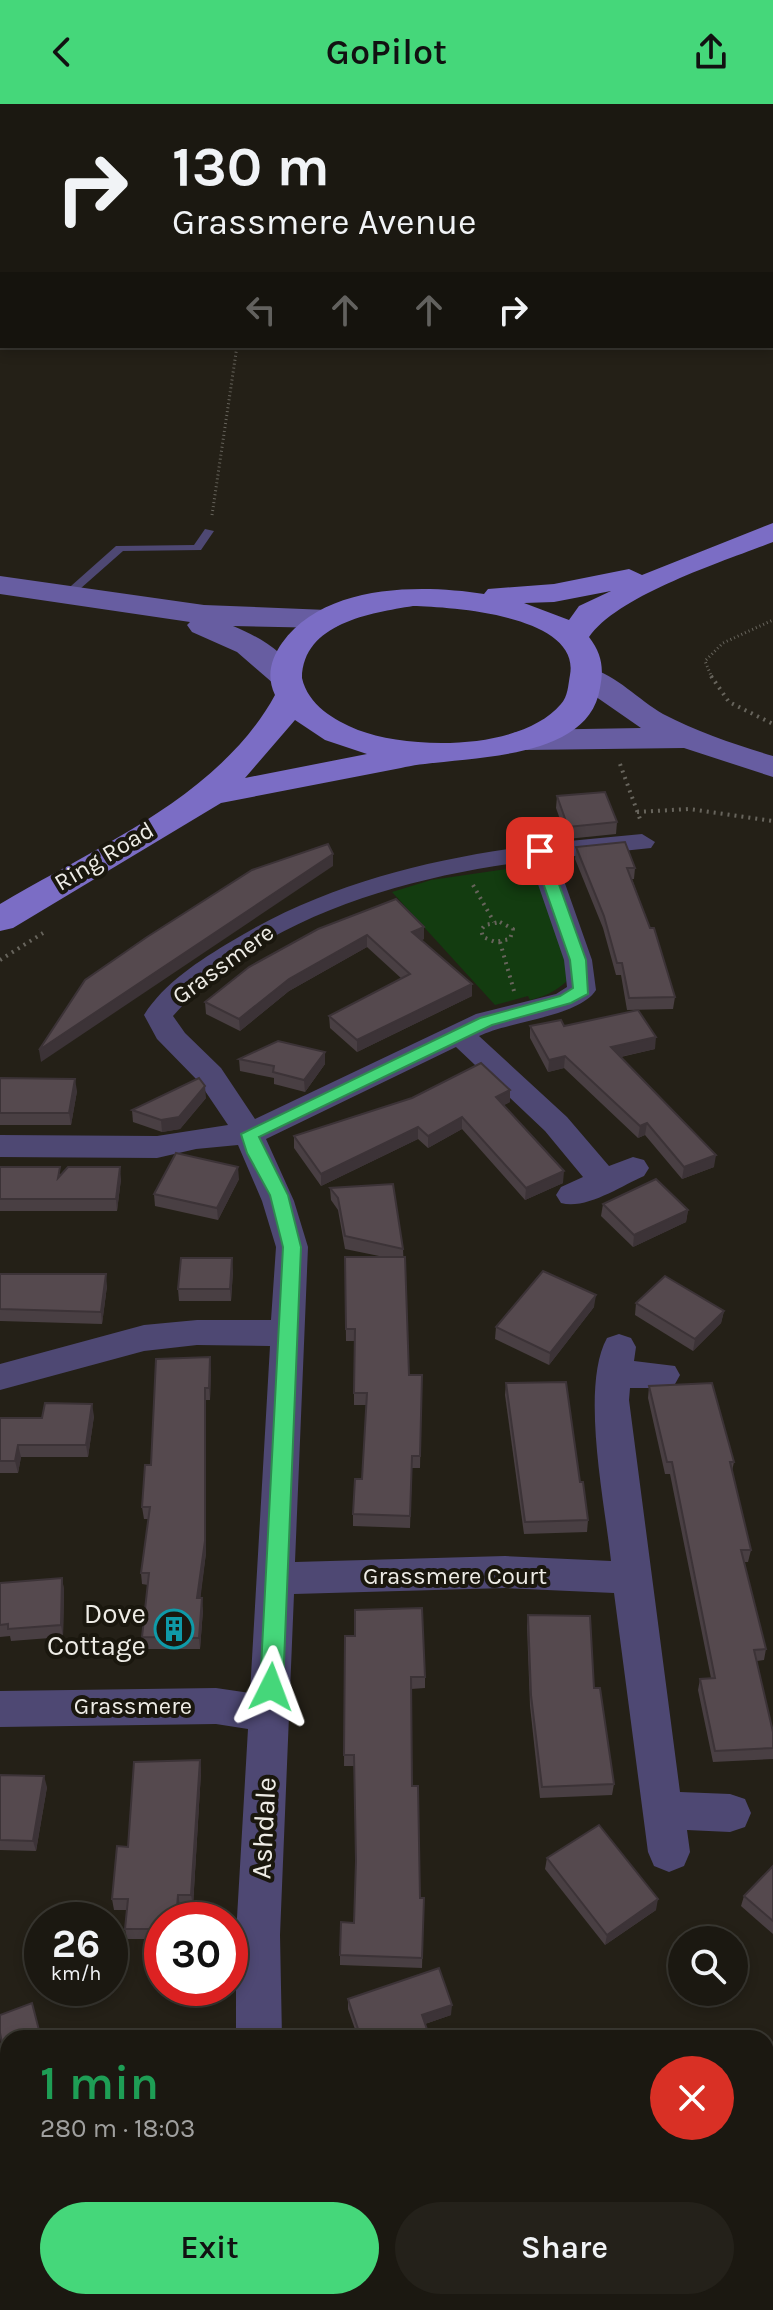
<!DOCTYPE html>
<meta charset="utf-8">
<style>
:root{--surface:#1b1811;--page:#24211a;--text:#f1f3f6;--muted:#a0a09f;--line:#393731;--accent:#45d77a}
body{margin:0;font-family:Karla,sans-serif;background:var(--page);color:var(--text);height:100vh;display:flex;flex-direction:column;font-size:30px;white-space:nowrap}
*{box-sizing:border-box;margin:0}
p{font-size:26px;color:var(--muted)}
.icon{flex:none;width:44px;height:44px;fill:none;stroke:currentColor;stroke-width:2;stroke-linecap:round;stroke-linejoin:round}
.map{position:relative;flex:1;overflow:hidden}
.panel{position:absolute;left:0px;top:1926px;width:774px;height:280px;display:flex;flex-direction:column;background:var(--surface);border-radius:24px 24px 0 0;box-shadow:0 4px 12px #0003,0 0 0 2px var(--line)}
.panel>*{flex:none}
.banner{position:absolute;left:0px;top:0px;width:774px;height:244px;box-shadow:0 4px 12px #0003,0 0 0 2px var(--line);background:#1b1811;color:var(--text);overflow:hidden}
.controls{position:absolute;left:668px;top:1822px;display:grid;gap:16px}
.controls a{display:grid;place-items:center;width:80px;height:80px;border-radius:50%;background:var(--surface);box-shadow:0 4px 12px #0003,0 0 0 2px var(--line);font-size:40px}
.speed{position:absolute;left:24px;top:1798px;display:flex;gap:16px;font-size:40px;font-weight:700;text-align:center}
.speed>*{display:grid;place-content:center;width:104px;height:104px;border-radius:50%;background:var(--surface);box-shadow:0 4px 12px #0003,0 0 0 2px var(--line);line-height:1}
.speed small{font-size:20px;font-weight:400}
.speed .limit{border:12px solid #d22;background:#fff;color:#111}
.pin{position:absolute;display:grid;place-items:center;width:68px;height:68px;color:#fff;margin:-34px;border-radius:16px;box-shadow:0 4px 12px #0006}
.me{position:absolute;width:88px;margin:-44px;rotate:3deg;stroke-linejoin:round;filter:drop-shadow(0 0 6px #0008)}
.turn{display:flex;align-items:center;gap:28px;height:168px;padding:0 40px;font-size:36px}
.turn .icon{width:104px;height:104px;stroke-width:2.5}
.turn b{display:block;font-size:56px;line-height:68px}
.lanes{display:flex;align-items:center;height:76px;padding:0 40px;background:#0003;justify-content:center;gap:40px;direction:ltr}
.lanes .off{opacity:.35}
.round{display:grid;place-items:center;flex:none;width:84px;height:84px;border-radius:42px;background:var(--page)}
.headline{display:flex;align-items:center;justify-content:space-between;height:136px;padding:0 40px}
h1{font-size:48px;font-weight:600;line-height:60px;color:#1e9e55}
.cta{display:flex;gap:16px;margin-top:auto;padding:16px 40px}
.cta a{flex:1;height:92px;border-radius:48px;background:var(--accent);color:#111;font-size:32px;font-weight:600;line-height:92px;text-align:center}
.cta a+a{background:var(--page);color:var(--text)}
header{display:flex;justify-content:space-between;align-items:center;height:104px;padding:0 40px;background:var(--accent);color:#111;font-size:36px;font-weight:600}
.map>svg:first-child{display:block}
.green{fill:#133c10}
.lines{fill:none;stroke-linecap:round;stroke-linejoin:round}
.path-far1{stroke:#67645c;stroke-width:3;stroke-dasharray:1 3;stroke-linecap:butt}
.path{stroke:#67645c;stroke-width:4;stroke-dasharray:2 5;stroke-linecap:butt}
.lane{fill:#4e4873;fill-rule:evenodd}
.street{fill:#4e4873;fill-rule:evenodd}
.secondary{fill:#675da1;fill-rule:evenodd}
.primary{fill:#7b6dc5;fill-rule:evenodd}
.wall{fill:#493f43}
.shaded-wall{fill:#3c3337}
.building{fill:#55494e;stroke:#3c3337;stroke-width:2}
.route{fill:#45d77a;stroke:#2d8c4f;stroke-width:2}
.labels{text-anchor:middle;stroke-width:8;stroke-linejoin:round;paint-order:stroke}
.street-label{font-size:24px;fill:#eeece6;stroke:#1a170e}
.near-poi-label{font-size:28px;fill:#eeece6;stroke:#1a170e;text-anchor:end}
.near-street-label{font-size:28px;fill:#eeece6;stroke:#1a170e}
</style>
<header><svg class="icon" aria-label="back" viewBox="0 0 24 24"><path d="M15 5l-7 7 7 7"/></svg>GoPilot<svg class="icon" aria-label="share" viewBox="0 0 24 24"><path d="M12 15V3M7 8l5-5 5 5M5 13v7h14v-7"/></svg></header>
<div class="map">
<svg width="773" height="2206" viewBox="0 0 773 2206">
<rect width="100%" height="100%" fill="#242017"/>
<path class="green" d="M520 763 527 766 532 777H542L568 869 567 877C555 888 545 892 530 896L528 892 495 901 392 788 431 776Z"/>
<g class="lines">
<g class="path-far1">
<path d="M212 411 237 242"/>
<path d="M712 574 705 557 723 539 773 516"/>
</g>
<g class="path">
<path d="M711 572 729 598 773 620"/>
<path d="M620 660 640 715"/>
<path d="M637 708 689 705 773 717"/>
<path d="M473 781 494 818"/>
<path d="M500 818 513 825 510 835 495 838 483 833 481 826 485 821Z"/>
<path d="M500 838 514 887"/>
<path d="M0 856 43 829"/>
</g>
<path class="lane" d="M205 425 214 427 201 446 123 447 72 492 62 490 116 442 194 441Z"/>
<g class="street">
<path d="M642 730 655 738 651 744 556 754 592 856 596 886C579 913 509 917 479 932L567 1013 609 1062 633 1053 644 1056 649 1064 644 1072C621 1082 586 1106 561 1099L556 1091 561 1083 583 1073 545 1027 456 943 266 1035 294 1097 308 1143 295 1458 505 1452 611 1457C605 1400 580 1283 607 1234L619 1230 631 1234 636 1243 634 1257 675 1262 680 1271 675 1280 663 1284H630L629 1296 680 1688 730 1690 745 1695 751 1709 745 1723 730 1728 687 1726 690 1748 684 1762 669 1768 654 1762 648 1748 614 1489 505 1484 294 1490 280 1831 282 1934H236V1831L248 1625 216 1620 0 1623V1587L216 1584 250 1589 270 1242 197 1241 144 1247 0 1286V1260L144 1221 197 1216H271L276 1143 262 1097 238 1041 196 1045 157 1054 0 1053V1031L157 1032 228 1021 199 978 157 935 144 911C164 879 200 856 232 837 359 760 497 743 642 730ZM530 757 564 856 567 883 556 890 476 910 255 1015 221 964 185 929 173 912C259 813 405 773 530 757Z"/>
<path d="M0 2094 8 2095V2143L0 2142Z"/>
<path d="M275 2198H325L326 2206H276Z"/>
<path d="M631 2198H681L682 2206H632Z"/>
</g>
<g class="secondary">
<path d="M0 472 204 501 327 506 338 508 342 515 338 522 327 524 233 522C260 533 284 548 301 573L296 580 285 583 274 580 237 548 192 528 187 521 190 518 0 490Z"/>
<path d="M590 564C616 571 639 596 663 610 698 628 736 641 773 652V673L684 644 525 646 513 643 508 636 513 629 525 626 641 624 579 581 574 574 579 567Z"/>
</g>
<path class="primary" d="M773 419V438C724 457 618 491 589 533 602 550 604 564 600 584 588 662 453 651 401 664L221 699 13 824 0 827V800C96 743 220 692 275 591 266 572 271 555 282 539 324 480 420 480 484 490L488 485 554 480 629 465 642 471ZM611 487 579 502 569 516 524 499 554 498ZM413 502C451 503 581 511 570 571 568 582 568 592 561 600 521 647 411 646 358 626 334 616 308 601 302 574 303 519 371 509 413 502ZM295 616 325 636 367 650 245 674Z"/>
</g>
<g class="wall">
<path d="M557 692 617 718 616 730 567 735 556 704Z"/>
<path d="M576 743 635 764 634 775H632L675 893 673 905 627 906 621 871H616L603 824 575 755Z"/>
<path d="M424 823V835L421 836 472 880V892L357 948 330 924 329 912 402 875 367 843 289 887 240 927 206 910 205 898 318 825Z"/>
<path d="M530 922H564L655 945 621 953 714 1063 682 1075 645 1031 638 1034 564 964 548 968 530 934Z"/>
<path d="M239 955 325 960 305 988 274 980V974L240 967Z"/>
<path d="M0 974 77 987 71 1021H0Z"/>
<path d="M206 994 180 1025 162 1028 133 1018 132 1006Z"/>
<path d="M510 998 504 1001 563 1079 525 1096 462 1025 428 1044 418 1035 321 1082 294 1044V1032Z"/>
<path d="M0 1063 61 1070 121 1075 117 1107H0Z"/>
<path d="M239 1075 218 1116 155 1102 154 1090Z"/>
<path d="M330 1084 403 1145 409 1271H422L420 1364H412L410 1424 353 1422V1410L362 1375 367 1301H354V1237H346L345 1153H384L345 1145 338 1106 331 1096Z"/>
<path d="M603 1100 688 1106 686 1118 633 1143 601 1112Z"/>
<path d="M233 1166 231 1197H179L178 1185Z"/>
<path d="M0 1170 107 1182 102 1220 0 1217Z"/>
<path d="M636 1199 724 1207 721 1219 693 1247 635 1211Z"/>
<path d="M594 1203 549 1261 495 1235 496 1223Z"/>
<path d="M211 1265 210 1296H206V1449L200 1494 203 1506 200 1545H143L142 1533 148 1481 142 1480 141 1469 149 1415H144L142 1403 151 1361Z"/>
<path d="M506 1279 580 1378 588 1416 587 1428 524 1430 505 1291Z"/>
<path d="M649 1282 734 1358 732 1367 751 1446 748 1458H744L766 1545 764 1556 757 1557 773 1628V1655L713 1658 698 1586 700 1575 711 1574 670 1370H665L648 1294Z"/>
<path d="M94 1312 88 1353H21L18 1369H0V1314H42Z"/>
<path d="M62 1474 64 1486 63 1533 11 1537 10 1532 0 1533V1479Z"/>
<path d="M528 1511 594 1584 614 1680 612 1691 540 1694 530 1602 527 1522Z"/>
<path d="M345 1532 425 1573V1584L411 1585 412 1682 420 1794H424L422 1864 340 1861V1851L354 1819 356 1757 355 1662H344Z"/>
<path d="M200 1656 201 1668 193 1802 180 1801 162 1816V1835H127L125 1825 127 1806H114L112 1795 128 1743Z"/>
<path d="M0 1671 47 1683 36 1747 0 1746Z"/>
<path d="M547 1754 656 1806 605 1841 545 1765Z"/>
<path d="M773 1762V1830L741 1802 744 1792Z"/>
<path d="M348 1895 451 1911 425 1920 430 1934H358L348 1905Z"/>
</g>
<g class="shaded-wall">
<path d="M333 750V762L41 958 39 946Z"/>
<path d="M424 823V835L411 840 412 828Z"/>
<path d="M367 831V843L289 887 240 927 239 915 289 875Z"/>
<path d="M472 880V892L357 948V936Z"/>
<path d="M656 933 655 945 610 955 611 943Z"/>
<path d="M325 948V960L305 988 304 976Z"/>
<path d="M565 952 564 964 548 968 549 956Z"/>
<path d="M75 975 77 987 71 1021 69 1009Z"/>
<path d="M205 982 206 994 180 1025 162 1028 161 1016Z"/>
<path d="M510 986V998L496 1005V993Z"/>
<path d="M462 1013V1025L428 1044V1032Z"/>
<path d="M647 1019 645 1031 638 1034 640 1022Z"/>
<path d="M418 1023V1035L321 1082V1070Z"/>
<path d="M716 1051 714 1063 682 1075 684 1063Z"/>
<path d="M120 1063 121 1075 117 1107 116 1095Z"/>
<path d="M238 1063 239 1075 218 1116 217 1104Z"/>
<path d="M564 1067 563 1079 525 1096 526 1084Z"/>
<path d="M688 1106 686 1118 633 1143 634 1131Z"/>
<path d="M232 1154 233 1166 231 1197 230 1185Z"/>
<path d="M106 1170 107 1182 102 1220 101 1208Z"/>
<path d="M596 1191 594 1203 549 1261 550 1249Z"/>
<path d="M724 1207 721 1219 693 1247 695 1235Z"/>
<path d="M210 1253 211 1265 210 1296 209 1284Z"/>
<path d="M205 1284 206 1296V1449L199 1506 197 1494Z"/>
<path d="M92 1300 94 1312 88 1353 86 1341Z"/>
<path d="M18 1341 21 1353 18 1369 15 1357Z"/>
<path d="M62 1474 64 1486 63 1533 61 1521Z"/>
<path d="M202 1494 203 1506 200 1545 199 1534Z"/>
<path d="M200 1656 201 1668 193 1802 191 1791Z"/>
<path d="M44 1672 47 1683 36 1747 33 1737Z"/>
<path d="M178 1791 180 1801 179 1816H176Z"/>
<path d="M658 1795 656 1806 605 1841 607 1831Z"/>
<path d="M452 1901 451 1911 422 1921V1911Z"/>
<path d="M8 2007V2018L0 2021V2010Z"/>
<path d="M93 2198H97L96 2206H92Z"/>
</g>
<g class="building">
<path d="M605 688 617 718 568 723 557 692Z"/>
<path d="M625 738 635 764H627L650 824H654L675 893 629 894 622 859H617L604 812 576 743Z"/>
<path d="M328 740 333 750 39 946 85 876 147 833 252 766Z"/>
<path d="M396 795 424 823 412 828 472 880 357 936 329 912 410 870 367 831 289 875 239 915 205 898 249 863 318 825Z"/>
<path d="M638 906 656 933 611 943 716 1051 684 1063 647 1019 640 1022 565 952 549 956 530 922 561 916 564 922Z"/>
<path d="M278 937 325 948 304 976 273 968 274 962 239 955Z"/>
<path d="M481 959 510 986 496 993 564 1067 526 1084 462 1013 428 1032 418 1023 321 1070 294 1032 412 994Z"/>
<path d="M0 974 75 975 69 1009H0Z"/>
<path d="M199 974 205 982 179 1013 161 1016 132 1006Z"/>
<path d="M176 1049 238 1063 217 1104 154 1090Z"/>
<path d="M0 1063H60L58 1074 68 1063H120L116 1095H0Z"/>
<path d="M656 1075 688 1106 634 1131 603 1100Z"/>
<path d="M393 1080 403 1145 345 1132 338 1094 330 1084Z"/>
<path d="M345 1153H405L409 1271H422L420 1352H412L410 1412 353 1410 355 1375H362L367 1289H354L355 1225H346Z"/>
<path d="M181 1154H232L230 1185H178Z"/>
<path d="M543 1167 596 1191 550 1249 496 1223Z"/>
<path d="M0 1170H106L101 1208 0 1205Z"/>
<path d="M665 1172 724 1207 695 1235 636 1199Z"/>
<path d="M210 1253 209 1284H205V1437L197 1494H202L199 1534 142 1533 149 1469H141L150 1403H142L145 1361H151L156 1255Z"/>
<path d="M566 1278 580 1378H583L588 1416 525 1418 506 1279Z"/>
<path d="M712 1279 734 1358H730L751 1446H741L766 1545 754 1546 773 1628V1644L715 1647 700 1575 715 1574 672 1358H667L649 1282Z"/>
<path d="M45 1299 92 1300 86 1341H18L15 1357H0V1314H42Z"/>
<path d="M62 1474 61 1521 8 1525V1520L0 1521V1479Z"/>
<path d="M422 1504 425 1573H411L412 1682H418L420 1794H424L422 1854 340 1851 341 1818 354 1819 356 1757 354 1651H344L345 1532H355V1506Z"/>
<path d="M528 1511 590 1512 594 1584H600L614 1680 542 1683 531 1591Z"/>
<path d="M200 1656 191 1791H178L176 1816H162V1825H125L128 1795H112L117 1742 128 1743 134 1658Z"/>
<path d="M0 1671 44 1672 33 1737 0 1736Z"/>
<path d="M599 1721 658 1795 607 1831 547 1754Z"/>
<path d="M773 1762V1817L744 1792Z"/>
<path d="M439 1864 452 1901 422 1911 430 1934H361L348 1895Z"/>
<path d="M32 1899 41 1934H8V2007L0 2010V1940L2 1939 0 1929V1911Z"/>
<path d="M0 2183 8 2184V2198H93L92 2206H0Z"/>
<path d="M198 2198H207L216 2206H192Z"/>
<path d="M471 2198H542L543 2206H471Z"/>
</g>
<path class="route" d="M535 744 547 747 586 856 588 890 571 899 492 921 259 1033 288 1091 301 1143 283 1583 279 1590 271 1593 263 1590 260 1583 283 1143 270 1091 247 1049 241 1030 480 914 560 892 573 884 570 856 532 747Z"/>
<defs>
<symbol id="building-ring" viewBox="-11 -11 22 22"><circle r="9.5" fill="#1a170e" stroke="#0f9aa8" stroke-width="1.5"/><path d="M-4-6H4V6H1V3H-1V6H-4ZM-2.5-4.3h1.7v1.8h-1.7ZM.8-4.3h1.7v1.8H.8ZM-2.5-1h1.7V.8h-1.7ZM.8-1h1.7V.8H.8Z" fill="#0f9aa8"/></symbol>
</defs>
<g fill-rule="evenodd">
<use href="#building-ring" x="152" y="1503" width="44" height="44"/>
</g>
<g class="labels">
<g class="street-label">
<text transform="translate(104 752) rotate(-31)" y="8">Ring Road</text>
<text transform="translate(223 860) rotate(-36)" y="8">Grassmere</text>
<text x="455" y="1480">Grassmere Court</text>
<text x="133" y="1610">Grassmere</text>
</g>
<g class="near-poi-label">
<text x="146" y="1519">Dove<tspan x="146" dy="32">Cottage</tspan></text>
</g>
<g class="near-street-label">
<text transform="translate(263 1724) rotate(-87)" y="10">Ashdale</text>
</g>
</g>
</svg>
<div class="controls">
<a><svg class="icon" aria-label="search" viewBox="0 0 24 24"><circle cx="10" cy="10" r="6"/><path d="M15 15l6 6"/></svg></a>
</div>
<div class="speed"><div>26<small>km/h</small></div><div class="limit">30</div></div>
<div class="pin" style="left:540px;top:747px;background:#d93025"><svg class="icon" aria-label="arrive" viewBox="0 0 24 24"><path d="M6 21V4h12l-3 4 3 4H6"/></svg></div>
<svg class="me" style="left:271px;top:1583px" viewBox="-20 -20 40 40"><path d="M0-17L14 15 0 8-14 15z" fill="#45d77a" stroke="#fff" stroke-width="4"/></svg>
<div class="banner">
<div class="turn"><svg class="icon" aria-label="right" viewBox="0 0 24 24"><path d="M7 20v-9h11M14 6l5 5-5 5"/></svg><div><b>130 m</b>Grassmere Avenue</div></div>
<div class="lanes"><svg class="icon off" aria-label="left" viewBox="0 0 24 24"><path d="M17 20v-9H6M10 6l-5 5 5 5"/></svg><svg class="icon off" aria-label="ahead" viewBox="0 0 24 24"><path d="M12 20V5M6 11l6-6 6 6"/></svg><svg class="icon off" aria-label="ahead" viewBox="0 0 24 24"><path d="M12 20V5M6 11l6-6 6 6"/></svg><svg class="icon" aria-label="right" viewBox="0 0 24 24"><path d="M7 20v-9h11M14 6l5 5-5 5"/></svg></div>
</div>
<section class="panel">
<div class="headline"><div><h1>1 min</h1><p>280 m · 18:03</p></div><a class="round" style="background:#d93025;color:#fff"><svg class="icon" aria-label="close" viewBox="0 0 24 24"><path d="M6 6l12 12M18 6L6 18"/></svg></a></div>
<div class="cta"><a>Exit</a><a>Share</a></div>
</section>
</div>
